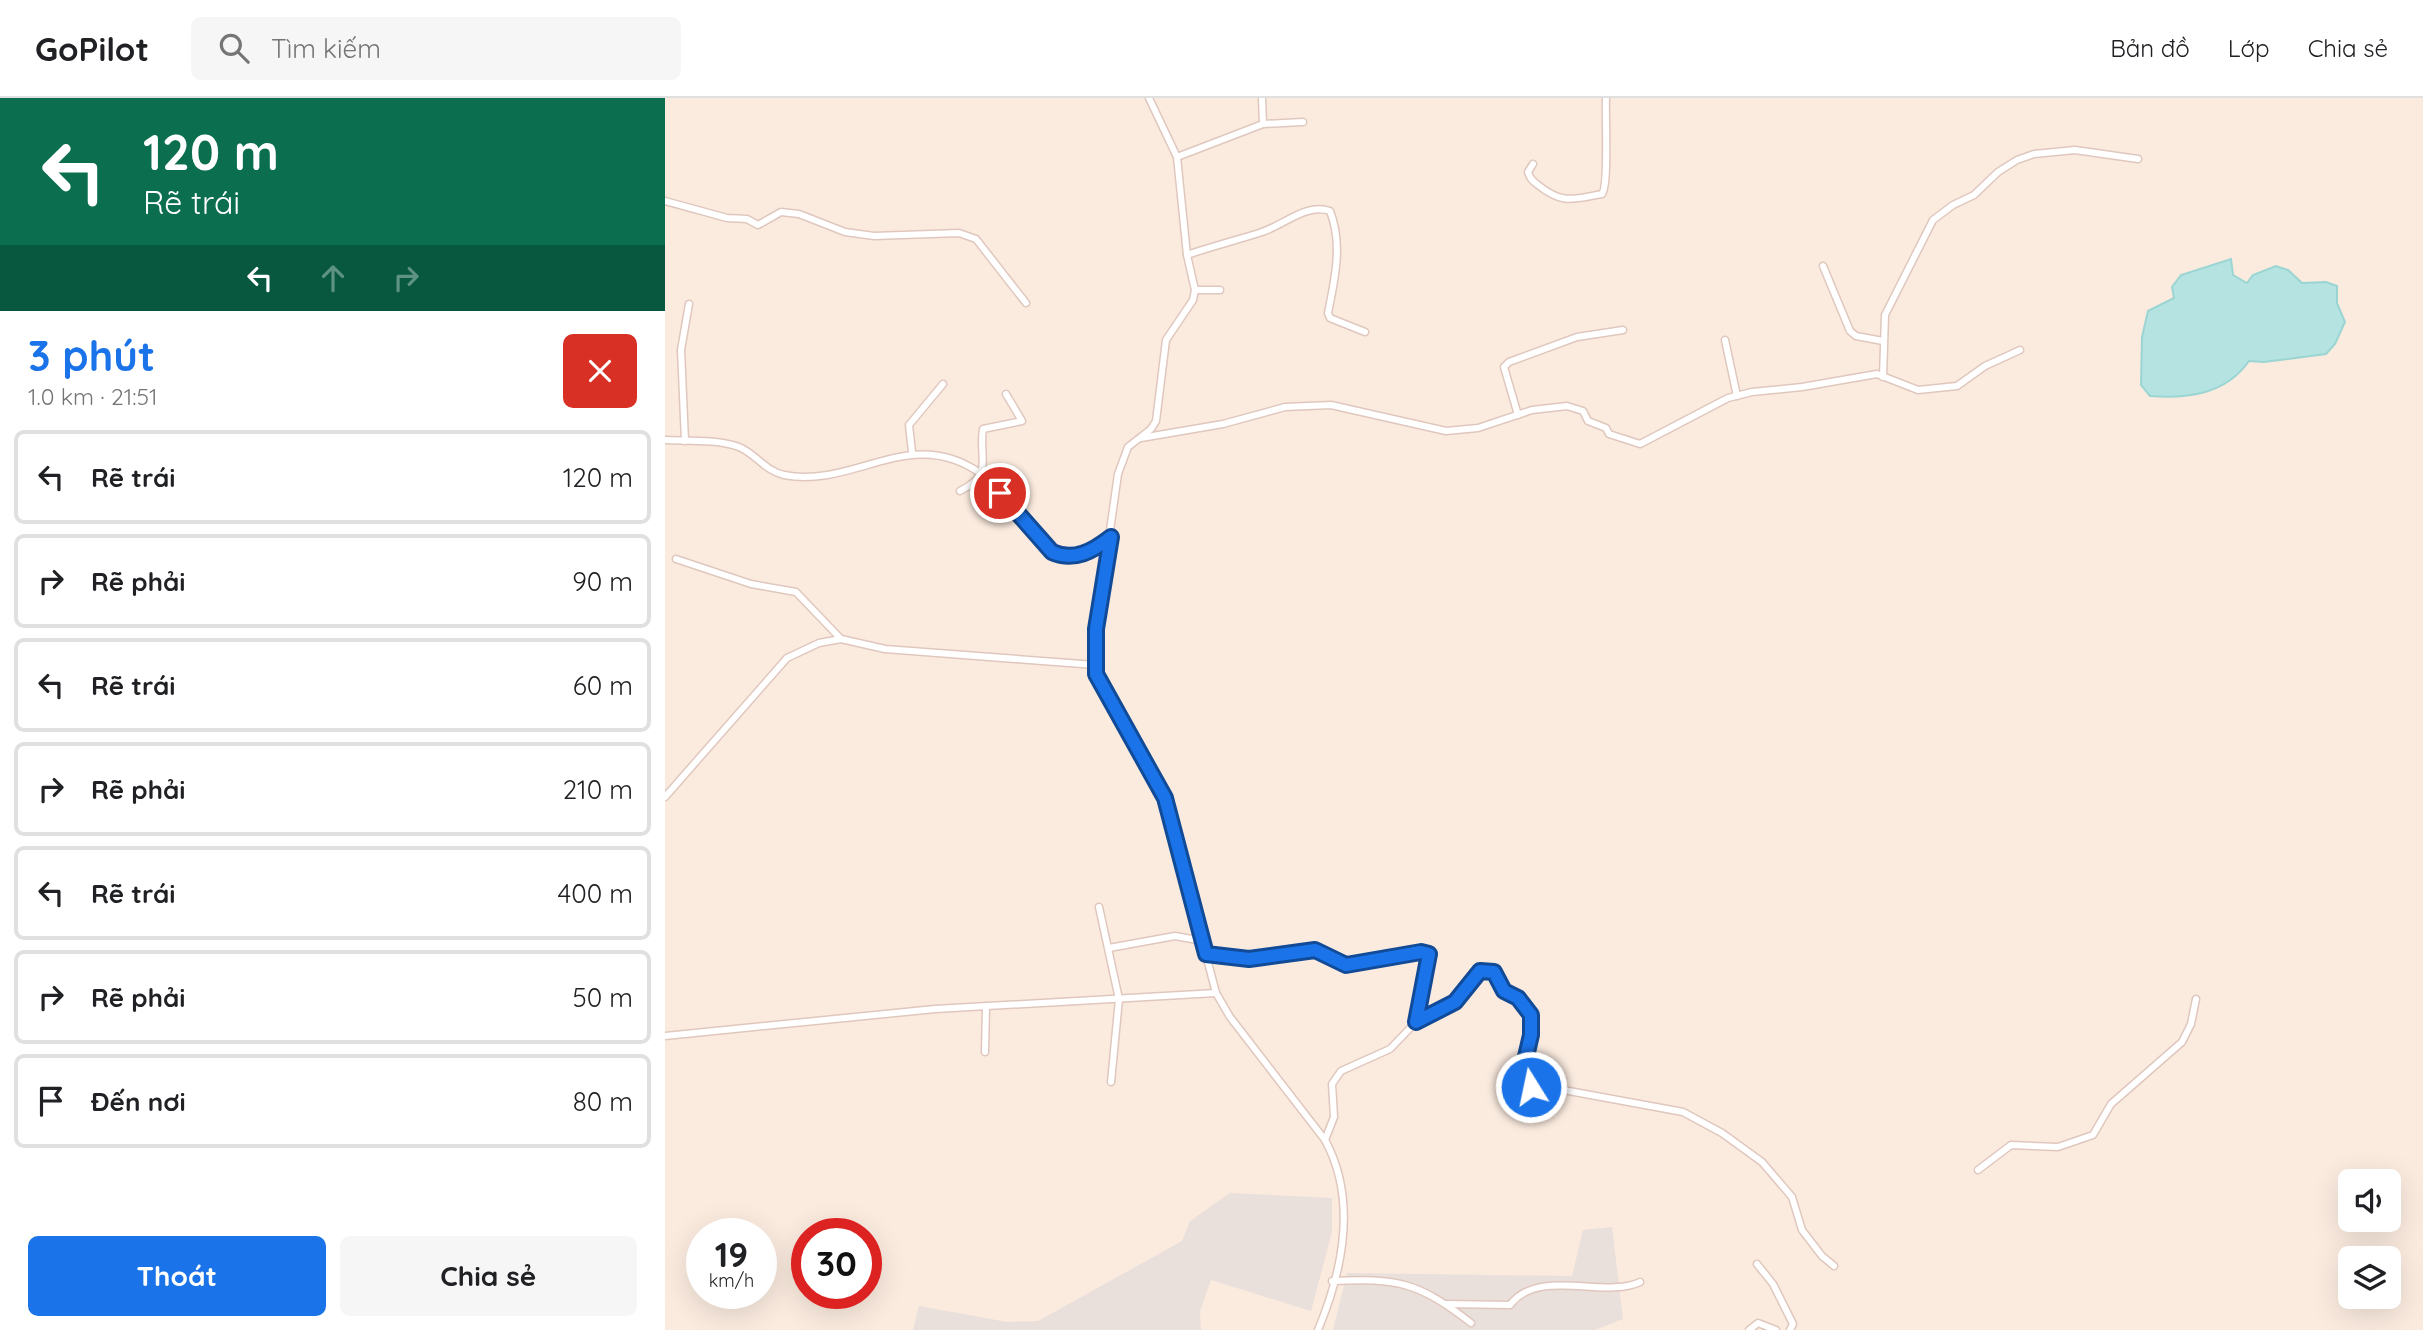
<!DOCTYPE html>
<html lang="vi">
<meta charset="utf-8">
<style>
:root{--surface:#fff;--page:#f6f6f6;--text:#202124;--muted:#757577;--line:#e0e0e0;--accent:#1a73e8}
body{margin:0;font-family:Quicksand,sans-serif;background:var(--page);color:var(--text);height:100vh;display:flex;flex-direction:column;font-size:26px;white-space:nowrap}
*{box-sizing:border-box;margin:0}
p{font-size:23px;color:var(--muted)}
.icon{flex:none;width:38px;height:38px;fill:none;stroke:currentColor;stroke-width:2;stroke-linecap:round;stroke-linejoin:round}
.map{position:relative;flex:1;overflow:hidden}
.drawer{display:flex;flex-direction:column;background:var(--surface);width:665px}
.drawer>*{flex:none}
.top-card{background:#0b6e4f;color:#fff;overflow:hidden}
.fabs{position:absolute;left:1673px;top:1071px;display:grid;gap:14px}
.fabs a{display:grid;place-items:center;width:63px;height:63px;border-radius:10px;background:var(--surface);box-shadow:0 7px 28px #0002;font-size:35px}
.speed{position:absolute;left:21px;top:1120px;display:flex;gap:14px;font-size:35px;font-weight:700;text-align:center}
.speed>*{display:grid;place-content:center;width:91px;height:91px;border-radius:50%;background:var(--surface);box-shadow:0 7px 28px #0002;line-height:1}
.speed small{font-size:18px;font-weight:400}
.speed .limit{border:10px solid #d22;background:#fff;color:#111}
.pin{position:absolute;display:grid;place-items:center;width:60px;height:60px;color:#fff;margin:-30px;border:4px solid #fff;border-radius:50%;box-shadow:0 2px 7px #0007}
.me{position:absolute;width:77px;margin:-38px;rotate:350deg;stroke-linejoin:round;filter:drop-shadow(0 0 5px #0008)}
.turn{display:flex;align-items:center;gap:24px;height:147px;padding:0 28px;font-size:32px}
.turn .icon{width:91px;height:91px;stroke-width:2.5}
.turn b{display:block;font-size:49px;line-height:60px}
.lanes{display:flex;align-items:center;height:66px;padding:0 28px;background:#0003;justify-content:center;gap:35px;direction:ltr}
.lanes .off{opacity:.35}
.round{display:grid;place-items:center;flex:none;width:74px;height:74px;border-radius:10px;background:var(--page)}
.overview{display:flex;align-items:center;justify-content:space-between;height:119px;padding:0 28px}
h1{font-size:42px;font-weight:700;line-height:52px;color:var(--accent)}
.cta{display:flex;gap:14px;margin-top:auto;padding:14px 28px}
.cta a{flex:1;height:80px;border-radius:10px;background:var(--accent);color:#fff;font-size:28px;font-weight:700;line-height:80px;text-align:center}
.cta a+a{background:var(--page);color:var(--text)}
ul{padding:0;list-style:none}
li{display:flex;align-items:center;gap:21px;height:94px;margin:0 14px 10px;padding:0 14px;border:4px solid var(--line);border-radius:10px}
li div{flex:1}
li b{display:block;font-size:26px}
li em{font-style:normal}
header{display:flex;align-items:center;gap:42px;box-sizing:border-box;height:98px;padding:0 35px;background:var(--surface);border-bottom:2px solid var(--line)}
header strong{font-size:33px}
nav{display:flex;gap:38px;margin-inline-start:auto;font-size:24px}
.search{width:490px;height:63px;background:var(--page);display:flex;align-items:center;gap:18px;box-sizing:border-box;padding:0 24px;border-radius:10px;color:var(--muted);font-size:26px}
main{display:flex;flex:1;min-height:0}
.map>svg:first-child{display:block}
.industrial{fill:#e9dfdb}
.water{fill:#b4e3e1;stroke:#9bd5d3;stroke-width:2}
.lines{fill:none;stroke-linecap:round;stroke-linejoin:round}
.minor-casing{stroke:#e0c7be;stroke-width:9}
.minor{stroke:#fff;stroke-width:6}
.route-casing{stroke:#114b97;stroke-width:18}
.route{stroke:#1a73e8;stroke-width:12}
</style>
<header>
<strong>GoPilot</strong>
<div class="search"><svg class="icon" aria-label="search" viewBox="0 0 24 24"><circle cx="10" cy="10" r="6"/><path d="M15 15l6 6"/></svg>Tìm kiếm</div>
<nav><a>Bản đồ</a><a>Lớp</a><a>Chia sẻ</a></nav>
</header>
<main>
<section class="drawer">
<div class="top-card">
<div class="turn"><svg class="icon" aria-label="left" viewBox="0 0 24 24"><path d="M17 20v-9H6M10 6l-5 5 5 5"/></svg><div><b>120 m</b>Rẽ trái</div></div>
<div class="lanes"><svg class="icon" aria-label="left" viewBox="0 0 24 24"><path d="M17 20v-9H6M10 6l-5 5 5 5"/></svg><svg class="icon off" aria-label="ahead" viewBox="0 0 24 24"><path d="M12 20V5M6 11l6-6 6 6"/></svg><svg class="icon off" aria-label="right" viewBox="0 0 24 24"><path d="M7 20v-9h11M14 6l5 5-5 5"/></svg></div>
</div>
<div class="overview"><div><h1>3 phút</h1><p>1.0 km · 21:51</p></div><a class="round" style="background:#d93025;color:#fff"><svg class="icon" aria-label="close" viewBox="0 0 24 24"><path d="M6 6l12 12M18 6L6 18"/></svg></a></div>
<ul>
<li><svg class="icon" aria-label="left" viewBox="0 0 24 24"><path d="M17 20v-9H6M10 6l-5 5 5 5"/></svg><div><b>Rẽ trái</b></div><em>120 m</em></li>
<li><svg class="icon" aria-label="right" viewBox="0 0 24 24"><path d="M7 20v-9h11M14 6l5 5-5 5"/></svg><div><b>Rẽ phải</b></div><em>90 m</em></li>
<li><svg class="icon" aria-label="left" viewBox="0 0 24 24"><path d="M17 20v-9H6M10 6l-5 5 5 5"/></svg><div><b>Rẽ trái</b></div><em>60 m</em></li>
<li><svg class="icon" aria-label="right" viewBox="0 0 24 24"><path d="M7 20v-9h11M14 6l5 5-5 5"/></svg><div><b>Rẽ phải</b></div><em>210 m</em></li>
<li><svg class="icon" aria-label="left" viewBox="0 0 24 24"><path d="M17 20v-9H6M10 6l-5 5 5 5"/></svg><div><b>Rẽ trái</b></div><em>400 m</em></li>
<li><svg class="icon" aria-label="right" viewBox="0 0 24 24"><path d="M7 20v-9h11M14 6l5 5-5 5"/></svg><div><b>Rẽ phải</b></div><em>50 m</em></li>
<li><svg class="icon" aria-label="arrive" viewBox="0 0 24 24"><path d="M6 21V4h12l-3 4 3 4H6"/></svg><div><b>Đến nơi</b></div><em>80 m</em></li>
</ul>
<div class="cta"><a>Thoát</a><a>Chia sẻ</a></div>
</section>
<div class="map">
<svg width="1758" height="1232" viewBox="0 0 1758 1232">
<rect width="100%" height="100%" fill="#fbebdf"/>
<g class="industrial">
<path d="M565 1095 667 1100V1134L646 1213 546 1182 535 1213 536 1232H248L254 1208 342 1224 373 1223 517 1143 525 1123Z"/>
<path d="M947 1129 958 1221 930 1232H668L682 1175 907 1178 918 1132Z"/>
</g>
<path class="water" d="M1566 161 1568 177 1582 185 1588 177 1611 168 1623 172 1637 185 1661 184 1672 188V205L1680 224 1670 246 1661 256 1599 264 1584 263C1561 296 1523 301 1485 298L1476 287 1477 239 1483 213 1509 200 1507 189 1516 177Z"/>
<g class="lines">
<defs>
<g id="minor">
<path d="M484 0 512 59 522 157 530 192 528 202 501 242 491 323 486 331 463 349 453 376 431 531V576L500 700 551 895 565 919 660 1042C692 1101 678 1172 653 1232"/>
<path d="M597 0 598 26"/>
<path d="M512 59 598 26 638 24"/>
<path d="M868 66 863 74C865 81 868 83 873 87 898 107 908 101 937 96 944 88 940 17 941 0"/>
<path d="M0 103 62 120 82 121 93 127 116 114 134 116 180 134 209 138 294 135 311 141 361 205"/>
<path d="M522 157C547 148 573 142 597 134 619 127 641 105 665 113 678 146 670 180 663 215L665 220 700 234"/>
<path d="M1158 168 1185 233 1191 238 1218 243"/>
<path d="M530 192H555"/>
<path d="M1060 242 1072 298"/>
<path d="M1218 279 1220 217 1268 122 1288 107 1309 97 1333 74 1352 62 1369 56 1410 52 1473 61"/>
<path d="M853 317 839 269 844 264 912 239 958 232"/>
<path d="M476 340 558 326 620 309 666 307 781 333 813 330 867 312 902 308 918 313 923 323 941 330 944 336 975 346 1063 300 1087 294 1137 289 1212 276 1253 292 1292 288 1320 268 1355 252"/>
<path d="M0 342C23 343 52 341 74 349 91 356 100 373 119 377 189 391 245 326 315 375L387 455C409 464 428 453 446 439"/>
<path d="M20 343 16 252 24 206"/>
<path d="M247 354 244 327 278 286"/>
<path d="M295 393C330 376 313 360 318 331L357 323 341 296"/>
<path d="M11 461 86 486 131 494 176 541"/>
<path d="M0 699 122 560 154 545 176 541 220 551 430 567"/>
<path d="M434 809 454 901 446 984"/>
<path d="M444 850 510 838 538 843"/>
<path d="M540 856 584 861 651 852 681 868 756 854 764 856 751 924 790 904 815 873 829 874 839 893 853 900 866 917 867 937 856 980 866 989 893 991 1018 1014 1057 1035 1097 1064 1127 1099 1137 1132 1157 1158 1169 1168"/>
<path d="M0 938 270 911 551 895"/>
<path d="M320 954 321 908"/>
<path d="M660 1042 669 1019 667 986 676 973 725 951 751 924"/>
<path d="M1313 1072 1346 1047 1393 1049 1428 1037 1446 1006 1517 944 1526 926 1531 901"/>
<path d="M1092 1166 1108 1186 1128 1226 1125 1232"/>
<path d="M667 1183C733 1180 753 1184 806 1225"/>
<path d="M781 1206 845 1207C873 1169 940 1201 975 1184"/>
<path d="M1084 1232 1093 1225 1111 1232"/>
</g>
</defs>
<use href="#minor" class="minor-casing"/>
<use href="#minor" class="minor"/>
</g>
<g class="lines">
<defs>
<path id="route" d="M335 395 387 454C409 464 428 453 446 439L431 531V576L500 700 541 856 584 861 650 852 681 867 756 854 764 856 751 924 790 904 815 873 829 874 839 893 853 900 866 917V937L856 980 866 989"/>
</defs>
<use href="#route" class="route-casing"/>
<use href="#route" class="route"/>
</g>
</svg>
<div class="fabs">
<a><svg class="icon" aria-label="sound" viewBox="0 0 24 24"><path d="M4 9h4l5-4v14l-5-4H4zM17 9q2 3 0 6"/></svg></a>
<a><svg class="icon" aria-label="layers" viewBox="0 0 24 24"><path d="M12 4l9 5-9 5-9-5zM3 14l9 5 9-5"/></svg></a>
</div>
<div class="speed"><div>19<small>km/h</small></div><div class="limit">30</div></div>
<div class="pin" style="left:335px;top:395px;background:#d93025"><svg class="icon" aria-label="arrive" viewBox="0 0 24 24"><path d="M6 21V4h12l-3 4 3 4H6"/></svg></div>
<svg class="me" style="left:866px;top:989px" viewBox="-20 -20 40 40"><circle r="17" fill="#1a73e8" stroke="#fff" stroke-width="3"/><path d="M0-11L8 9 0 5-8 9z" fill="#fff"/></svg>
</div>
</main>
